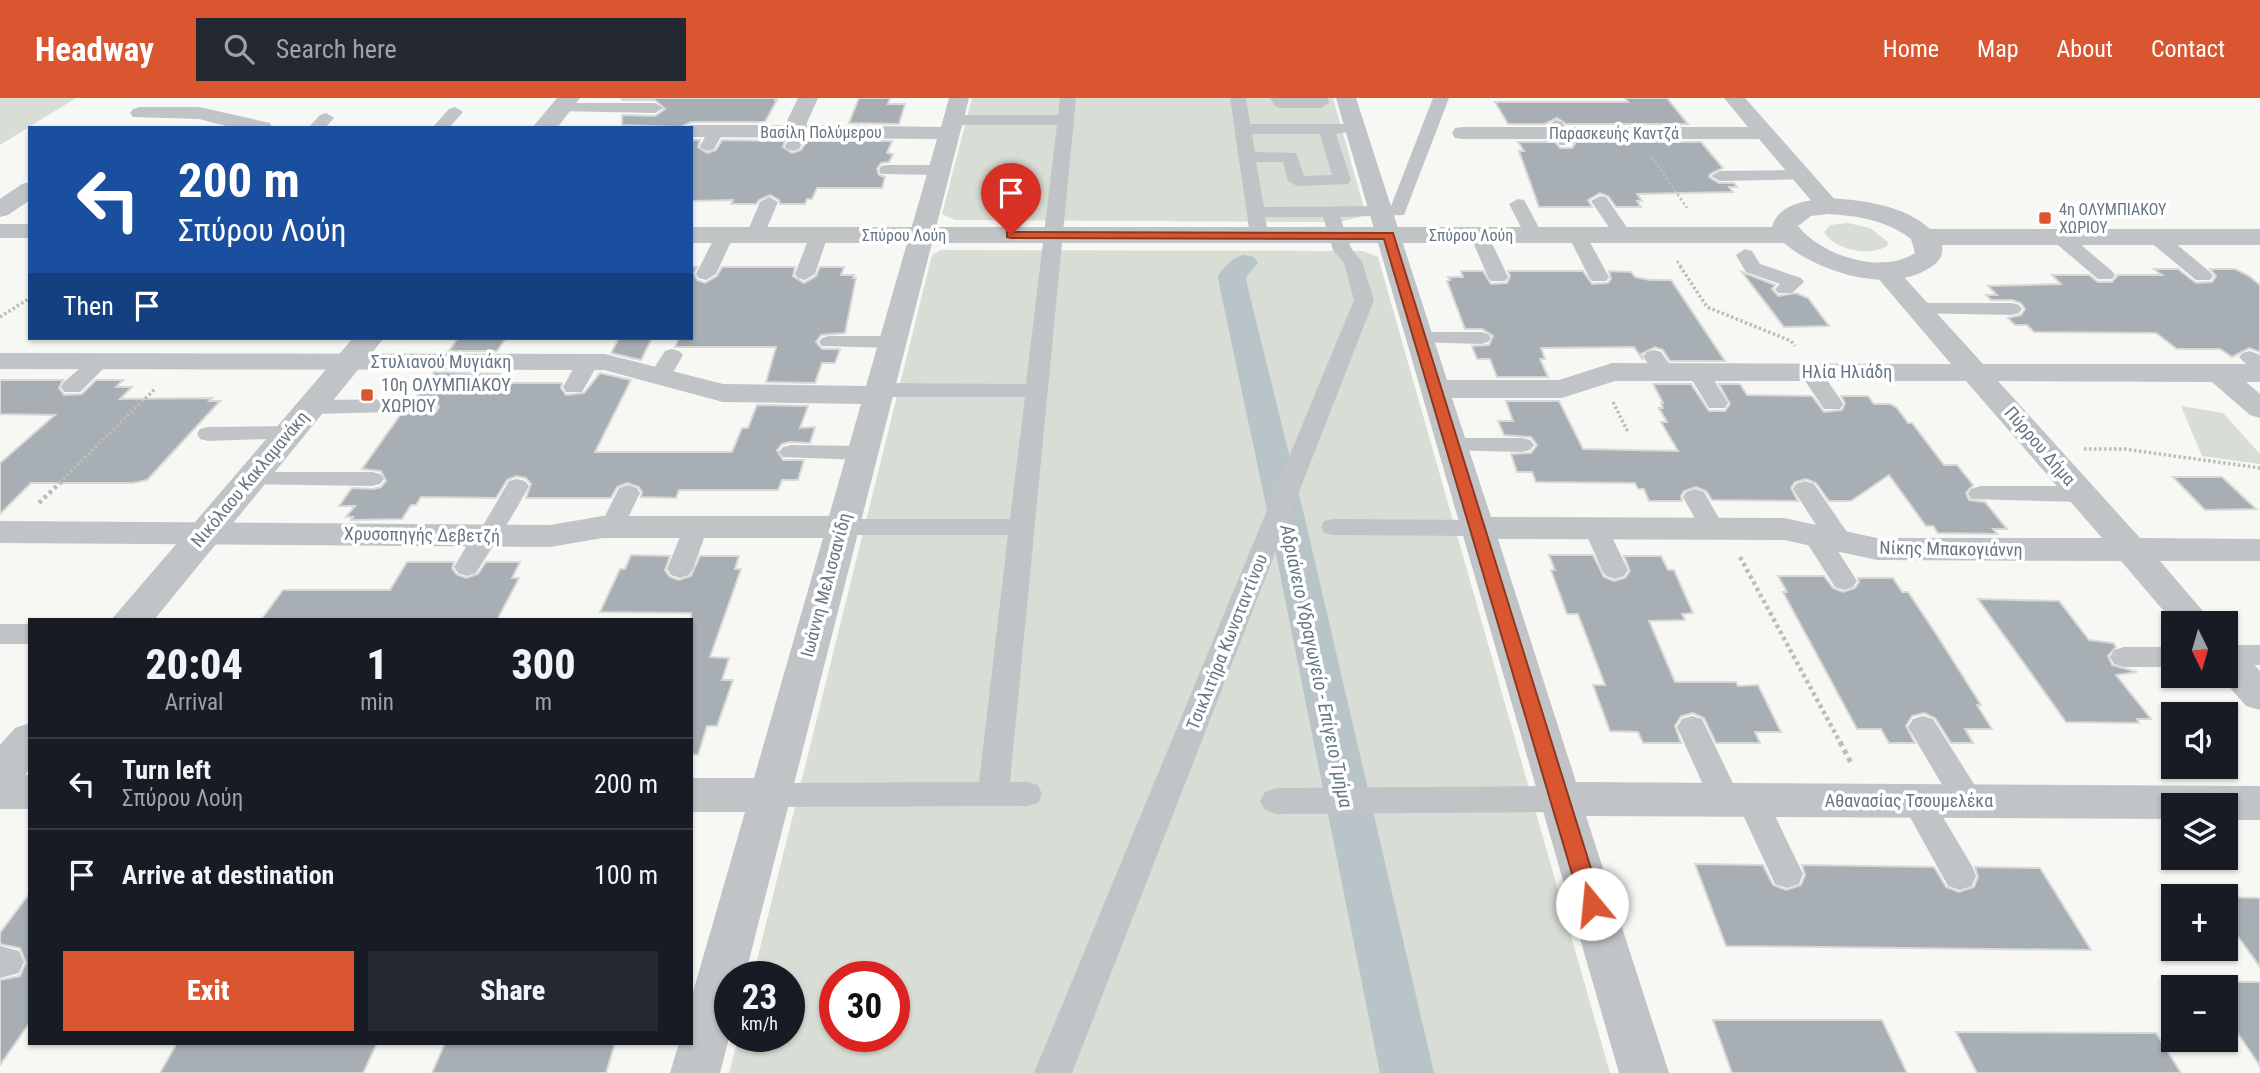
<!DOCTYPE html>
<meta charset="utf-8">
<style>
:root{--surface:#171b24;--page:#242831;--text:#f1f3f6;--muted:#9ea1a6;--line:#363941;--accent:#da5631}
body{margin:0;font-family:"Roboto Condensed",sans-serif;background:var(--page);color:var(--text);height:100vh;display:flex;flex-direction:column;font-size:26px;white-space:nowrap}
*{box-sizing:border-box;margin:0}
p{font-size:23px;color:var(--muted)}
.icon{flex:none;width:38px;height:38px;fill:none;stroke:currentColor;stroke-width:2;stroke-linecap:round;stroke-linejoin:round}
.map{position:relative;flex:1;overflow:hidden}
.side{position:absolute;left:28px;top:520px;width:665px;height:427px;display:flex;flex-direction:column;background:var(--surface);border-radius:0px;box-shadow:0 2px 5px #0004}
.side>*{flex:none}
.top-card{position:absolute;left:28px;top:28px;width:665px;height:214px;border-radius:0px;box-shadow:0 2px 5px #0004;background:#1a4fa0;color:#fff;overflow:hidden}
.needle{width:46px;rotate:175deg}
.fabs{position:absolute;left:2161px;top:513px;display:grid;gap:14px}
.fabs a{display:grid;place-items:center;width:77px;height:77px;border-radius:0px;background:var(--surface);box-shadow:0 2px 5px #0004;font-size:35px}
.speed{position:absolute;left:714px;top:863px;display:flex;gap:14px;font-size:35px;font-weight:700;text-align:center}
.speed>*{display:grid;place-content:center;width:91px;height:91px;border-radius:50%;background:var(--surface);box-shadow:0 2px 5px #0004;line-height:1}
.speed small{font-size:18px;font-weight:400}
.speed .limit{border:10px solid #d22;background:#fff;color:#111}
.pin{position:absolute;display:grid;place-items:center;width:60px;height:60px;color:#fff;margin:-72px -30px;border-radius:50% 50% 50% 0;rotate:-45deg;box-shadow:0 0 7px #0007}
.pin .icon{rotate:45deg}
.me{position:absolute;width:77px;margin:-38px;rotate:343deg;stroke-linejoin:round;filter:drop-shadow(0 0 5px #0008)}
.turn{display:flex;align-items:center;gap:24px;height:147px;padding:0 35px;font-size:32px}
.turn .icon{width:91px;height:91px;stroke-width:2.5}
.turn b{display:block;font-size:49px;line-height:60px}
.then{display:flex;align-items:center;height:66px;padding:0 35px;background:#0003;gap:14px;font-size:26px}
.eta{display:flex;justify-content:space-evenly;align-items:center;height:119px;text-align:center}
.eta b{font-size:42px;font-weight:800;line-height:49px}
.button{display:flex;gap:14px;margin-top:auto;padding:14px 35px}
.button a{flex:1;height:80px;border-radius:0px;background:var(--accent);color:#fff;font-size:28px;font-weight:800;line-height:80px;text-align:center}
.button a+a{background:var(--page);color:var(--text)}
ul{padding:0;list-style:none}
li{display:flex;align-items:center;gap:21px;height:91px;padding:0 35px;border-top:2px solid var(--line)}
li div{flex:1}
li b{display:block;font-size:26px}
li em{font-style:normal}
header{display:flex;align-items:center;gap:42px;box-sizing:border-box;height:98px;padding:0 35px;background:var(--accent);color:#fff}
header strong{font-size:33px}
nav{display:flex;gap:38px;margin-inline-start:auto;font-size:24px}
.search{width:490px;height:63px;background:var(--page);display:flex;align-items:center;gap:18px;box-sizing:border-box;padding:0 24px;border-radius:0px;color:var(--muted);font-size:26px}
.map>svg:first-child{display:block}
.green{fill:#d8ddd5;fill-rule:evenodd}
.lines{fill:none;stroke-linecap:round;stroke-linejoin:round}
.canal{fill:#b9c4c8;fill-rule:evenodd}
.building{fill:#a7afb4;stroke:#d8d8d6;stroke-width:2}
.path-far3{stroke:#babdbf;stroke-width:2.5;stroke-dasharray:2.5 2.5;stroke-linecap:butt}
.path-far2{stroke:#babdbf;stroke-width:3.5;stroke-dasharray:2.5 2.5;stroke-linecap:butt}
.path-far1{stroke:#babdbf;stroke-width:4.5;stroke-dasharray:3.5 3.5;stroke-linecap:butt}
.path{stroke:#babdbf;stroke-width:5;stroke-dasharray:4.5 4.5;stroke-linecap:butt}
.pedestrian{fill:#c0c4c7;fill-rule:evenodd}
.minor{fill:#c0c4c7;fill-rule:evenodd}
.tertiary{fill:#c0c4c7;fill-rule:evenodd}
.route{fill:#da5631;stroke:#8e3820;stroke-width:2}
.poi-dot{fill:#da5631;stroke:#fff;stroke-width:2.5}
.labels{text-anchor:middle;stroke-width:7;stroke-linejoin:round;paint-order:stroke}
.far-street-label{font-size:16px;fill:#677783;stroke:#fff}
.far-poi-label{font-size:16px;fill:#677783;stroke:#fff;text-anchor:start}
.street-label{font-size:18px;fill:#677783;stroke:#fff}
.poi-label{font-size:18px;fill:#677783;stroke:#fff;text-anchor:start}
.water-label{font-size:19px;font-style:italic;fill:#63787f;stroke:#fff}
</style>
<header>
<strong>Headway</strong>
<div class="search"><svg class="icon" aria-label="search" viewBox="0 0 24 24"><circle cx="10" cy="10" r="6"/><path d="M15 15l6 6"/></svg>Search here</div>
<nav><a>Home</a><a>Map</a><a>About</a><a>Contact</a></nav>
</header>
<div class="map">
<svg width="2260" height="975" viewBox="0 0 2260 975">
<rect width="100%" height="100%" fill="#f7f7f4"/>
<g class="green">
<path d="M0 0H76L0 47Z"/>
<path d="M972 0H1333L1366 117 1340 124 955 122 942 116Z"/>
<path d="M1848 125 1870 130 1888 144 1887 148C1870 159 1834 152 1824 134L1830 127Z"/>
<path d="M941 152 1363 153 1378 159 1610 975H729L739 938H789V878H753L932 157ZM835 878H894V938H835Z"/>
<path d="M2181 308 2223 315 2260 356V366L2202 358Z"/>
</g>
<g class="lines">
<path class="canal" d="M1244 157 1254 159 1258 165 1246 179 1247 186 1305 421 1434 975H1380L1269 421 1219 186 1218 178C1225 168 1232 160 1244 157Z"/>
</g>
<g class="building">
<path d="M622 0H776L775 2H777L765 24H691L681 29 622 27V17L655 18 665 11 655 2H622Z"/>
<path d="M859 0H890L888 6H905L899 26 849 25Z"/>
<path d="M1625 0H1667L1688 26H1566L1557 20 1545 26H1508L1495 4H1628Z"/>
<path d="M691 42H700L698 49 707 55 716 52 722 42 785 43 783 49 792 55 801 52 807 43H892L887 55 893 56 889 64 881 65 877 71 879 77 885 79 882 90H817L812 101H807L805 106H780L779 102 770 97 759 102 756 106H731L733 102 691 103Z"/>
<path d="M1518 44H1555L1560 50H1572L1576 44H1701L1723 70 1710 76 1709 79 1719 85H1734L1737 89H1729L1733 94 1637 96 1642 103H1637L1641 109H1616L1608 98 1600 95 1588 102 1592 109H1539L1519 53H1524Z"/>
<path d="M691 169H697L694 175 697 182 705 185 717 178 722 169H795L793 178 804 185 816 178 820 169H844L841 177H854L853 180H856L845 235 821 237 816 244 822 251H840L835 265H822L815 285 766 284 776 249H675L679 240H691Z"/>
<path d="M2154 171H2178L2196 185 2212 184 2216 178 2210 171H2235L2249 178 2260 187V254L2249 250 2232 259 2220 251H2177L2156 235 2034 234 2027 227H2015L2008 220 2021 217 2025 211 2021 205 2012 202H1991L1986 197H1997L1988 188 2061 186 2052 177H2089L2098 184H2112L2118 177H2162Z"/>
<path d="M1461 173H1483L1491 186 1507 185 1510 178 1508 173H1583L1592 186 1608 185 1611 181 1609 173 1631 174 1635 179 1650 182H1671L1725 263H1670L1663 252 1655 249 1641 256 1643 262 1634 249 1541 250 1545 261H1540L1548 279H1497L1490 261H1477L1472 248 1489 247 1493 238 1482 231H1465L1447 183 1450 182 1448 179H1463Z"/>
<path d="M1742 174 1775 187 1772 191 1778 198 1796 195 1808 200 1829 228 1784 229Z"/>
<path d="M458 240H506L497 253H449Z"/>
<path d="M619 240H652L641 262 611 255Z"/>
<path d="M434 274 500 276 493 285H562L561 290 566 297 584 295 600 275 631 282 595 354H732L742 330H748L757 307 808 308 800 330 815 329 810 345 790 344 782 346 777 352 783 362H804L798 382H782L778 392H679L676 400 641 399 642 394 639 389 627 385 617 389 611 400H526L531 386 526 380 516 378 507 382 496 400 421 399 416 407H411L402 421 351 422 353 419H346L355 408H339L352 390 373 391 381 389 386 383 381 373 362 371 401 316 436 314 439 309 436 302 417 298Z"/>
<path d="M0 282H63L59 290 64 297 82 296 96 282H123L116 289H132L120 301 212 300 209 303H220L147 382 133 385H31L0 416V365L55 317 0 316Z"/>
<path d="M1653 286H1691L1709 313H1725L1730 306 1719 286H1740L1747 297 1812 298 1824 314 1842 312 1845 305 1841 298H1868L1874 306H1890L1897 310 1908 325H1912L1944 367H1957L1973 387 1966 395 1969 402 1985 404 2007 431H1993L1997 436 1938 435 1933 428H1926L1889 377 1851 403H1829L1816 385 1806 381 1795 384 1791 390 1798 403 1712 402 1706 393 1696 389 1684 393 1681 398 1682 403H1649L1644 391H1638L1635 385 1536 384 1532 374H1517L1511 356 1531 355 1537 347 1531 339 1504 337 1498 323H1513L1506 303H1559L1583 351 1678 353 1661 324H1667L1659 310H1663L1661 305H1663Z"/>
<path d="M2173 379H2222L2256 411 2205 412Z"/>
<path d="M631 457 670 458 665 472 670 479 679 482 691 478 700 458H739L735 471H741L710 559 729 560 722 582H733L717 628H707L698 657 691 656V515L600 514 620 471H625Z"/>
<path d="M1549 457H1593L1604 479 1614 483 1625 480 1630 473 1624 458H1661L1668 472H1674L1693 515 1682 516 1685 522 1649 523 1675 584H1736L1738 588 1758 587 1781 634H1755L1760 645H1716L1704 620 1693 615 1681 618 1675 628 1681 645H1643L1638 634 1610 633 1593 587H1605L1578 516H1567L1551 472H1555Z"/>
<path d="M407 464H454L452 470 456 476 466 480 478 476 486 464H520L512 480H519L497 522H261L283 492H390Z"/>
<path d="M1778 478H1824L1833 490 1843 494 1855 490 1859 484 1858 480H1893L1902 494H1908L1938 539 1981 607H1977L1992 631H1965L1973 645H1951L1935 620 1924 615 1912 618 1906 628 1915 645H1889L1881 631H1857L1783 494H1787Z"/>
<path d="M1978 501 2059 503 2089 542 2113 545 2116 549 2108 558 2112 567 2137 574 2116 577 2151 621H2137L2139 625 2066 624Z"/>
<path d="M1695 766 1763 767 1773 787 1786 792 1801 787 1805 777 1802 767 1934 769 1946 789 1959 794 1974 789 1978 779 1975 769 2040 770 2091 852 1726 848Z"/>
<path d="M30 795V924L0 967V882L20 878 26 865 20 850 0 846V835Z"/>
<path d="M2226 799 2260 800V869L2226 822Z"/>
<path d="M2203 884H2260V968L2226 918V889H2207Z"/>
<path d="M1713 922H1882L1907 975H1732Z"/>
<path d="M1956 934 2156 935 2181 975H1977Z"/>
<path d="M177 945H377L363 975H160Z"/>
<path d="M445 945H615L606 975H432Z"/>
</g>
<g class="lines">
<g class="path-far3">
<path d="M1652 59 1687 110"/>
<path d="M1677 163 1682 170"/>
</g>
<g class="path-far2">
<path d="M1680 168 1707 209 1791 243 1795 248"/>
<path d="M0 219 30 200"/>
<path d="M1613 304 1628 334"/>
<path d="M2084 351H2124L2260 370"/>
<path d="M63 381 155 291"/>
</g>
<g class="path-far1">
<path d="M39 405 65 380"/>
<path d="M1740 459 1841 646"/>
</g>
<path class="path" d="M1840 644 1852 667"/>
<g class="pedestrian">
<path d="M1060 0H1076L1010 684H1027L1038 687 1042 696 1038 705 1027 708 769 709 758 706 754 697 758 688 769 685 979 684 1008 437H842L833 435 830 429 833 423 842 421H1010L1025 299H879L871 297 868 292 871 287 879 285 1026 286 1057 27H953L945 22 953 17H1058Z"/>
<path d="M1230 0H1246L1250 26H1343L1351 31 1349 34 1336 36 1351 82 1348 86 1297 88 1288 83 1283 64H1256L1264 109 1391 108 1433 0H1449L1404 117 1340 119 1351 150 1362 164 1374 202 1072 975H1034L1354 202 1344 165 1333 152 1323 119H1265L1267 130 1264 134 1258 135 1249 130ZM1252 36H1320L1332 77 1304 78 1296 55 1255 54Z"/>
<path d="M1270 0H1328L1329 5 1321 10H1280L1275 8Z"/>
<path d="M561 5H655L663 10 655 15 556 13 553 10Z"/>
<path d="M455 9 463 14 449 30H432L449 11Z"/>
<path d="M326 15 334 20 325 30H308L320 17Z"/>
<path d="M1556 22 1562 24 1574 44 1572 47H1560L1548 27Z"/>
<path d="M716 28 724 33 714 51 708 53 702 51 700 48 710 30Z"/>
<path d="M801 29 809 34 799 51 793 53 787 51 785 48 795 31Z"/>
<path d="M887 67H939L947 72 939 77 881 76 879 72 881 68Z"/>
<path d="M1802 72 1811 77 1808 81 1720 83 1711 78 1720 73Z"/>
<path d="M1600 98 1606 99 1632 137 1629 141 1623 143 1617 141 1591 103Z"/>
<path d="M769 99 778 104 764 137 755 143 749 141 746 137 760 104Z"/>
<path d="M1518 101 1524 102 1543 137 1540 141 1534 143 1525 137 1509 106Z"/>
<path d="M725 131 734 137 716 176 706 182 699 180 696 176 716 137Z"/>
<path d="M819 131 828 137 815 176 805 182 798 180 795 176 810 137Z"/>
<path d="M1479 131 1488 137 1508 179 1505 183H1491L1488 179 1470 137Z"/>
<path d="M1577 131 1586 137 1609 179 1606 183H1592L1589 179 1568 137Z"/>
<path d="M2060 133 2067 135 2112 173 2115 177 2112 181H2098L2053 143 2051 139 2053 135Z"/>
<path d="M2156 133 2163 135 2210 174 2213 178 2210 182H2196L2149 143 2147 139 2149 135Z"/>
<path d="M1745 151 1752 153 1760 166 1801 180 1804 184 1792 195H1778L1775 191 1780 186 1746 174 1736 157Z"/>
<path d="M1918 205H2012L2019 207 2022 211 2019 215 2012 217 1911 215 1908 211 1911 207Z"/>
<path d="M1420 234H1481L1488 236 1491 240 1488 244 1481 246 1413 244 1410 240 1413 236Z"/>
<path d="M829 238H892L899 240 902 244 899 248 892 250 822 248 819 244 822 240Z"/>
<path d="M672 251 679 253 683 257 668 283H652L649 278 665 253Z"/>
<path d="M1654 252 1661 254 1675 274 1672 279H1656L1643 258 1647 254Z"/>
<path d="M2250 253 2260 257V273L2252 272 2239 259 2243 255Z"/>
<path d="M100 257 107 259 111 263 80 294H64L61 289 64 284 93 259Z"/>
<path d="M588 258 596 259 599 264 582 294H566L563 289 580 259Z"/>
<path d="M1698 268 1706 269 1709 274 1728 305 1725 310H1709L1706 305 1687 274 1690 269Z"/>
<path d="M1810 268 1818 269 1840 301 1843 306 1840 311H1824L1799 274 1802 269Z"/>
<path d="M426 301 434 303 437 308 434 313 311 316 303 314 300 309 303 304 311 302Z"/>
<path d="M288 328 296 330 299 335 296 340 208 343 200 341 197 336 200 331 208 329Z"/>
<path d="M1452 340H1522L1530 342 1534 347 1530 352 1522 354 1444 352 1440 347 1444 342Z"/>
<path d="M791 347 862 348 870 350 874 355 870 360 862 362 783 359 779 354 783 349Z"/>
<path d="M250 374H372L380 376 384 381 380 386 372 388 242 386 238 381 242 376Z"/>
<path d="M517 381 525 383 529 388C512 420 495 445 476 475L467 478 458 475 454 469 476 432 481 431 509 383Z"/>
<path d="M1805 383 1814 386 1853 443 1849 449 1836 450 1857 483 1853 489 1844 492 1835 489 1802 437 1806 431 1818 430 1793 391 1796 386Z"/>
<path d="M628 387 637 390 640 395 621 434 612 436 603 434 600 428 619 390Z"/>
<path d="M1980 388H2082L2091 391 2094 396 2091 401 2082 404 1971 401 1968 396 1971 391Z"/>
<path d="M1695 391 1704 394 1725 431 1722 437 1713 439 1704 437 1683 399 1686 394Z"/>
<path d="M696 421 705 423 708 429 693 471 689 477 680 480 671 477 667 471 684 429 687 423Z"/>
<path d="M1333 421 1477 422 1486 424 1489 430 1486 436 1477 438 1333 437 1324 435 1321 429 1324 423Z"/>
<path d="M1596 423 1605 425 1608 431 1628 472 1624 478 1615 481 1606 478 1602 472 1584 431 1587 425Z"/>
<rect x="0" y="526" width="30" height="20"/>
<rect x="2226" y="547" width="34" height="20"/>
<path d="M2124 549H2174V569H2124L2114 566 2110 559 2114 552Z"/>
<path d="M1692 618 1702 621 1739 698 1741 693 1752 689 1763 693 1803 776 1799 786 1787 790 1775 786 1738 706 1736 711 1725 715 1714 711 1677 629 1682 621Z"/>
<path d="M1923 618 1933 621 1979 694 1984 703 1979 712 1968 716 1957 712 1908 629 1913 621Z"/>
<path d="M1559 688 1570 692 1575 701 1570 710 1559 714 1276 716 1265 712 1260 703 1265 694 1276 690Z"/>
<path d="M1917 690 1928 694 1972 768 1976 778 1972 788 1960 792 1948 788 1901 703 1906 694Z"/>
<path d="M0 848 19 853 24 864 19 875 0 880Z"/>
</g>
<g class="minor">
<path d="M798 0H818L806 27 941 29 949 0H969L745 878H730V936L720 975H670L679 945H691V901L745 714H691V680H754L823 440H603L550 449 0 445V423L550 427 603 418H829L861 306 723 304 604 272 0 271V255L605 256 723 286 866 288 937 41 691 39V30H683L691 27H785Z"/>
<path d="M1336 0H1356L1447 282H1559L1612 265 1951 266 1871 172 1875 167 1884 164 1893 167 1983 266H2260V284H2246L2260 296V320L2250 317 2212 284 1998 283 2140 440 2260 441V463H2160L2213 525H2174L2121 463 1877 462 1784 442 1498 441 1576 684 2260 688V722H2226V707H2174V721L1586 718 1669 975H1619ZM1615 283H1966L2102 440H1877L1784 420 1491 419 1452 300H1562Z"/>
<path d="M1724 0H1745L1836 103 1840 108 1836 113H1820L1759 41H1463L1455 40 1452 35 1455 30 1463 29H1748Z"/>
<path d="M140 9H199L270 25 272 30H234L199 21 133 19 130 15 133 11Z"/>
<path d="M30 84V102L8 117 0 119V101L22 86Z"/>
<rect x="0" y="126" width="30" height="14"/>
<path d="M2226 547 2239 550 2260 573V612L2246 608 2220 578H2226Z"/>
<rect x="0" y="677" width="30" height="34"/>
</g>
<g class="tertiary">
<path d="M557 0H580L557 30H532Z"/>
<path d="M1828 100C1862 102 1904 107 1930 131H2260V147H1942C1944 157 1939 164 1931 169 1890 197 1818 174 1784 145H691V129H1772C1779 105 1806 103 1828 100ZM1828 116C1858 118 1886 122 1911 141L1915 155C1882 177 1822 158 1798 128L1811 118Z"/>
<path d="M353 240H384L154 522H111Z"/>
<path d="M30 625C30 658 38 682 0 695V647L15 630Z"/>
</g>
</g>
<path class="route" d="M1007 134 1393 135 1602 806 1599 812 1592 815 1584 812 1581 806 1384 141 1011 140 1007 139Z"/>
<g class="poi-dot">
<rect x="2038" y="113" width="14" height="14" rx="3.5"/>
<rect x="360" y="290" width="14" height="14" rx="3.5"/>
</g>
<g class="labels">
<g class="far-street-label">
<text x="821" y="40">Βασίλη Πολύμερου</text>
<text x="1614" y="41">Παρασκευής Καντζά</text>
<text x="904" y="143">Σπύρου Λούη</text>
<text x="1471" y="143">Σπύρου Λούη</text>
</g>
<g class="far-poi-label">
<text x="2059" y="117">4η ΟΛΥΜΠΙΑΚΟΥ<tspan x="2059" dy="18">ΧΩΡΙΟΥ</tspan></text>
</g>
<g class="street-label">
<text x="441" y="270">Στυλιανού Μυγιάκη</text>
<text x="1847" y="280">Ηλία Ηλιάδη</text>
<text transform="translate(2040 348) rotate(49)" y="6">Πύρρου Δήμα</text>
<text transform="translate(250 381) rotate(-50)" y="6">Νικόλαου Κακλαμανάκη</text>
<text transform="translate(422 437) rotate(1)" y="6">Χρυσοπηγής Δεβετζή</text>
<text transform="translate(1951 451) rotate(1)" y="6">Νίκης Μπακογιάννη</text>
<text transform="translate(826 487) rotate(-75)" y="6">Ιωάννη Μελισσανίδη</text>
<text transform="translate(1227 544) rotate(-68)" y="6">Τσικλιτήρα Κωνσταντίνου</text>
<text x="1909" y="709">Αθανασίας Τσουμελέκα</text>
</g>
<g class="poi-label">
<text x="381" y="293">10η ΟΛΥΜΠΙΑΚΟΥ<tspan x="381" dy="21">ΧΩΡΙΟΥ</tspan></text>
</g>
<g class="water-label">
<text transform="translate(1317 568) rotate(78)" y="7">Αδριάνειο Υδραγωγείο - Επίγειο Τμήμα</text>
</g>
</g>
</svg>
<div class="fabs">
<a><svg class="needle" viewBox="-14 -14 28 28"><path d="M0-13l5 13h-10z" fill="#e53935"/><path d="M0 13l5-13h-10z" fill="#9ea1a6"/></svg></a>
<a><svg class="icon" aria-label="sound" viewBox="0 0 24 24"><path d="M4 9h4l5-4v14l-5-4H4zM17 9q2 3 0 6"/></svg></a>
<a><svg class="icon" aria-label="layers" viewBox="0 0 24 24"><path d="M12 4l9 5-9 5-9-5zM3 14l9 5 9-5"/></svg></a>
<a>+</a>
<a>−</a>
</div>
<div class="speed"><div>23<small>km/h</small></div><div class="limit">30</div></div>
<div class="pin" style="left:1011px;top:137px;background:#d93025"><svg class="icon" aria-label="arrive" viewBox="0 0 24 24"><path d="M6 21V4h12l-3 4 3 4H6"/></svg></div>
<svg class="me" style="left:1592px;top:806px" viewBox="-20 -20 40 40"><circle r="19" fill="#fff"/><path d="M0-13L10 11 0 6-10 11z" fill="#da5631"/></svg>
<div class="top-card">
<div class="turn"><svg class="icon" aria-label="left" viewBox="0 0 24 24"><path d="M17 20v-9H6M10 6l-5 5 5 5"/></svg><div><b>200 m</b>Σπύρου Λούη</div></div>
<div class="then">Then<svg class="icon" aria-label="arrive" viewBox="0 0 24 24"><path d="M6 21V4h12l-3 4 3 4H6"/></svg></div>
</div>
<section class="side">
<div class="eta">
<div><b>20:04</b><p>Arrival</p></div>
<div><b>1</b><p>min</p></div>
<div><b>300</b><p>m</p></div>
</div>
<ul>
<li><svg class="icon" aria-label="left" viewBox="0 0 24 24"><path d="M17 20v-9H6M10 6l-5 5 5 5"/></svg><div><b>Turn left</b><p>Σπύρου Λούη</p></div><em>200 m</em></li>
<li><svg class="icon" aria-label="arrive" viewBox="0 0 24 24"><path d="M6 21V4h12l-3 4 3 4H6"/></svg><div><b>Arrive at destination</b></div><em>100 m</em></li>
</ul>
<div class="button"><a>Exit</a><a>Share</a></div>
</section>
</div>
